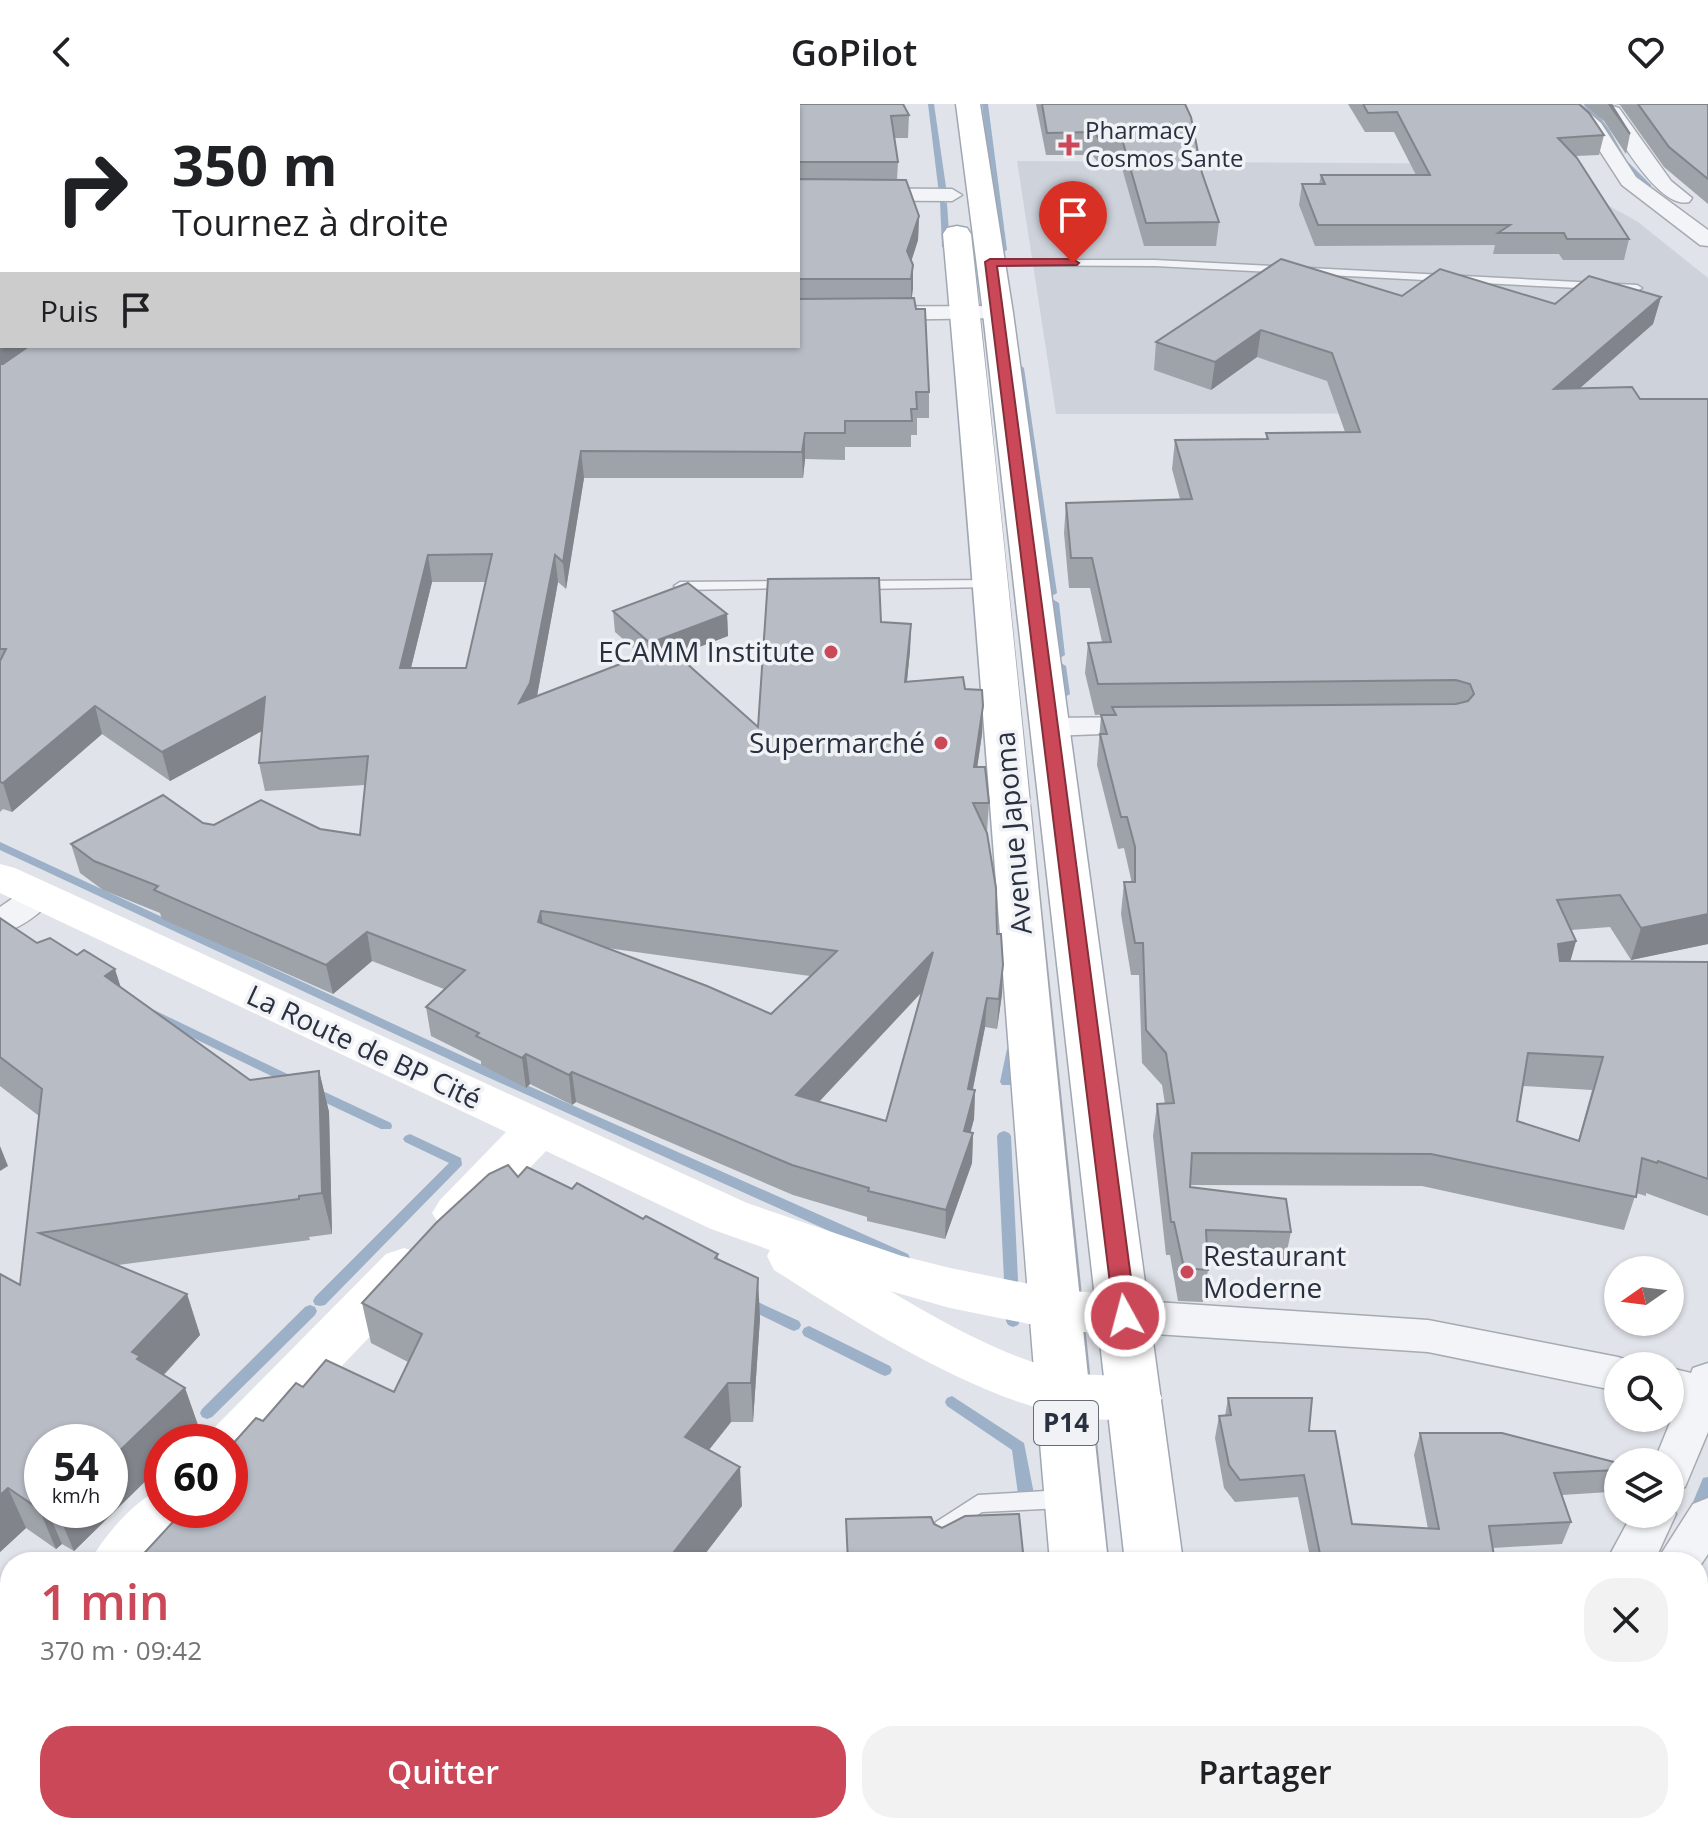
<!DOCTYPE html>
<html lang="fr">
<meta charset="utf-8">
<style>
:root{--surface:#fff;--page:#f2f2f2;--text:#202124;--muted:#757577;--accent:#cb4858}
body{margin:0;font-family:"Open Sans",sans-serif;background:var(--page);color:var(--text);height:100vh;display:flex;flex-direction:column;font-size:30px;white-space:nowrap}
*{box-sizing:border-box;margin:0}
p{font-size:26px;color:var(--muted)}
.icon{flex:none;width:44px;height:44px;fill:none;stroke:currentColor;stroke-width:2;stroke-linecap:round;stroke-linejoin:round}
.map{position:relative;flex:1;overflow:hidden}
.sheet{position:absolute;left:0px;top:1448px;width:1708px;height:282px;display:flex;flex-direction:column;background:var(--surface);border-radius:32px 32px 0 0;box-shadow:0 2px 6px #0004}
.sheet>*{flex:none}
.top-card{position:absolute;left:0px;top:0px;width:800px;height:244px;box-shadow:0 2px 6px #0004;background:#fff;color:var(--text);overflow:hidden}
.needle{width:52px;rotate:256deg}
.tools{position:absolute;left:1604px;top:1152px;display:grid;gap:16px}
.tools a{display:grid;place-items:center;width:80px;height:80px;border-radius:50%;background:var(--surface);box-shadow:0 2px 6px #0004;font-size:40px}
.speed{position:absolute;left:24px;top:1320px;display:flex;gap:16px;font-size:40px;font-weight:700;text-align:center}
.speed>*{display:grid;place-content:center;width:104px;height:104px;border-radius:50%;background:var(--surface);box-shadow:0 2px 6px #0004;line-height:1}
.speed small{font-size:20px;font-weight:400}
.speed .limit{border:12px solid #d22;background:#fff;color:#111}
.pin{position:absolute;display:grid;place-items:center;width:68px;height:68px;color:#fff;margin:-82px -34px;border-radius:50% 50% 50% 0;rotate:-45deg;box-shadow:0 0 8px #0007}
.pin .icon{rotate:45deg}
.me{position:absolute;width:88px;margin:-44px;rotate:353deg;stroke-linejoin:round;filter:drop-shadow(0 0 6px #0008)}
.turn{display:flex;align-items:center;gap:28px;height:168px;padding:0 40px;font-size:36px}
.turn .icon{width:104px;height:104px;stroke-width:2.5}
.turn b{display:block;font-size:56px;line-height:68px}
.then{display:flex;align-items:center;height:76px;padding:0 40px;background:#0003;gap:16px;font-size:30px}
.round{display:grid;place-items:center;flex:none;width:84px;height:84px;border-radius:32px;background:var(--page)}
.head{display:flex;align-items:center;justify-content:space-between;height:136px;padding:0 40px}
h1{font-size:48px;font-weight:600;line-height:60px;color:var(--accent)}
.primary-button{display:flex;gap:16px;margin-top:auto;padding:16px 40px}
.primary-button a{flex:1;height:92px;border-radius:32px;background:var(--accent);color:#fff;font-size:32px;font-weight:600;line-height:92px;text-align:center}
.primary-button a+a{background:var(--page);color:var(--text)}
header{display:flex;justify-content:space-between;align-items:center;height:104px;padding:0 40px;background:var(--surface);font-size:36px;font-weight:600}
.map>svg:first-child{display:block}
.built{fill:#ced2db}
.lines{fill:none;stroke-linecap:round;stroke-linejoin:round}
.stream{fill:#9cb0c8;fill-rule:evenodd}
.lane-casing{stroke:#a5aab3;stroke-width:3}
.street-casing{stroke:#a5aab3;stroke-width:3}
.primary-casing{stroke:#a0a7b4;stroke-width:3}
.lane{fill:#f3f4f7;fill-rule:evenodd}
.street{fill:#f3f4f7;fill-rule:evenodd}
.secondary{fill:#fff;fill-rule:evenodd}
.primary{fill:#fff;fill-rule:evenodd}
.wall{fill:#9ea2a9;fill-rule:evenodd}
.shaded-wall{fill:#81848a}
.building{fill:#b8bcc5;stroke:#81848a;stroke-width:2;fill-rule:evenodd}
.route{fill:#cb4858;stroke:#842f39;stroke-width:2}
.poi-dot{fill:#cb4858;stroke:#f0f2f6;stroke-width:3}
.labels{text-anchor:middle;stroke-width:7;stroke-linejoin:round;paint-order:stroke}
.far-poi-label{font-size:24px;fill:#293140;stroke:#f0f2f6;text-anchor:start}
.shield{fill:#f0f2f6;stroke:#656b77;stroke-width:2}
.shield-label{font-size:26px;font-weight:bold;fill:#293140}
.poi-label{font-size:28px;fill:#293140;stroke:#f0f2f6;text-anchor:end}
.street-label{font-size:28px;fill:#293140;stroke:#f0f2f6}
</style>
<header><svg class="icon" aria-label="back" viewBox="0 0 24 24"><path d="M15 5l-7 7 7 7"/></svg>GoPilot<svg class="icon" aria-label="heart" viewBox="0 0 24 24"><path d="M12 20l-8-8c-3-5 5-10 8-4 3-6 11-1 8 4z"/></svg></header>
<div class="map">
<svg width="1708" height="1729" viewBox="0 0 1708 1729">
<rect width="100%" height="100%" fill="#e0e3e9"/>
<path class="built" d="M1017 57 1535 60 1638 118 1708 174V309L1056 310Z"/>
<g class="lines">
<g class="stream">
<path d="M928 0H934L947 90 943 92 939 90Z"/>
<path d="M982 0H988L1007 146 1003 148 999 146Z"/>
<path d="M1583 0H1590L1609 25 1627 57 1651 81V85H1645L1621 60 1603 26Z"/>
<path d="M940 97 947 99 950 143 946 145 942 143Z"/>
<path d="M1020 261 1024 264 1057 489 1052 492 1047 489 1016 264Z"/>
<path d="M1054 496 1059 499 1065 551 1060 554 1055 551 1049 499Z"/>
<path d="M1061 559 1066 562 1070 590 1065 593 1060 590 1056 562Z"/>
<path d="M0 738 493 966 908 1150 910 1154 908 1158 903 1159 898 1158 485 972 0 746Z"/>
<path d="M154 906 300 976 302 979 300 982H292L150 913 148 910 150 907Z"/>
<path d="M1013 941 1019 945 1012 978 1010 981H1002L1000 978 1007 945Z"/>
<path d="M312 982 391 1019 392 1022 391 1025H381L307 990 306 987 307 984Z"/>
<path d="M1004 1027 1009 1029 1011 1032 1020 1217 1018 1221 1013 1223 1008 1221 1006 1217 997 1032 999 1029Z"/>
<path d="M410 1030 461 1054 462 1061 325 1201 320 1202 315 1201 313 1197 315 1193 449 1059 405 1038 403 1035 405 1032Z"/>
<path d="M747 1193 799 1217 801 1221 799 1225 794 1227 789 1225 742 1202 740 1198 742 1194Z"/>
<path d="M310 1201 315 1203 317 1207 315 1211 212 1313 207 1315 202 1313 200 1309 202 1305 305 1203Z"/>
<path d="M809 1222 890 1262 892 1266 890 1270 885 1272 880 1270 804 1232 802 1228 804 1224Z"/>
<path d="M952 1292 1024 1339 1034 1390 1031 1395 1026 1396 1021 1395 1018 1390 1012 1346 947 1302 945 1298 947 1294Z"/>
<path d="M1708 1373V1399L1701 1415 1696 1417 1691 1415 1688 1410 1703 1374Z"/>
</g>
<defs>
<g id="lane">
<path d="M986 156H1155L1637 181 1642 184 1637 187 1155 162 990 161 985 158Z"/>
<path d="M992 476 998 480 997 483 858 485 852 481 858 477Z"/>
<path d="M786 477 791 478V484L680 486 674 482 680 478Z"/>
<path d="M1063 1386 1070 1389 1073 1395 1070 1401 1063 1404 982 1408 943 1433 936 1430 933 1424 936 1418 978 1391Z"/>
</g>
<g id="street">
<path d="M1558 0H1579L1601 19 1636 73 1708 126V142L1700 141 1622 81 1587 27Z"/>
<path d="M1612 2 1619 4 1671 77 1692 94 1689 98C1659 106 1618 31 1602 8Z"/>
<path d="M798 84 952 85 962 91 952 97 798 96Z"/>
<path d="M998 202 1006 204 1009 209 1006 214 798 217V203Z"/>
<path d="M1144 613 1155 616 1159 622 1155 628 1049 632 1038 629 1034 623 1038 617 1049 614Z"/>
<path d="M38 781 50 785 54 792C44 808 19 825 0 830V803L26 785Z"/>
<path d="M1125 1196 1428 1216 1618 1253 1633 1258 1634 1262H1618V1287L1428 1248 1125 1228 1111 1223 1105 1212 1111 1201Z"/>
<path d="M1708 1259V1328L1685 1383 1670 1388V1358H1654L1678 1299 1670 1298V1264L1691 1269 1693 1264Z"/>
<path d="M1708 1394V1450L1698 1465V1458H1656L1693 1400Z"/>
<path d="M1670 1398 1676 1410 1654 1458H1606L1632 1410H1670Z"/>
<path d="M1389 1720H1444L1441 1729H1386Z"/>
<path d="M1477 1720H1528L1525 1729H1474Z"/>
</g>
<g id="primary">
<path d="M956 0H980L1013 209 1183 1458H1125L983 209Z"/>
<path d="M957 122 967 124 971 130C1020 572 1059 1016 1108 1458H1050C1012 1016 983 572 943 130L947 124Z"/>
<path d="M1071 1720H1135L1136 1729H1072Z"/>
<path d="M1152 1720H1216L1217 1729H1153Z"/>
</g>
</defs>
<use href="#lane" class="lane-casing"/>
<use href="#street" class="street-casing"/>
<use href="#primary" class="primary-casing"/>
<use href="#lane" class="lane"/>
<use href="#street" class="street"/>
<g class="secondary">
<path d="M0 760 15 764 747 1099 902 1152 950 1164 1054 1185 1125 1192 1143 1198 1151 1212 1143 1226 1125 1232 1054 1225 950 1204 890 1187C944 1219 1002 1252 1063 1267 1093 1274 1124 1268 1154 1279L1162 1294 1154 1309C1046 1346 863 1222 774 1166L767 1152 770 1146 711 1125 546 1047 474 1122 457 1128 440 1122 432 1109 440 1096 506 1028 0 789Z"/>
<path d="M404 1144 422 1150 429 1164 422 1178 249 1359 230 1366V1338H205L211 1327 386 1150Z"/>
<path d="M162 1385V1406H197L189 1423 156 1458H90C102 1434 136 1394 162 1385Z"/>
<path d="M10 1543V1604L0 1607V1547Z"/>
</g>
<use href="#primary" class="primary"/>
</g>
<g class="wall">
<path d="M0 0H903L909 11 908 34H894L898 58 897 76H906L919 112 918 136 911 157 913 161 912 194H914L916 205H925L929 288V314H917V331H911V343H845V356L805 355 803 374H584L566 485 558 478 537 592 642 552 615 528 613 507 688 479 727 510 728 532 677 551 758 623 768 475 879 474 881 518 911 520 910 547 907 577 963 573 965 585 982 586 983 602 982 630 977 663H985L989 699 987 728 996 784 997 830H1001L1003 861 1002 890 997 925 985 923 973 985 975 986 974 1015 970 1028 973 1029 972 1059 945 1135 867 1117V1113L793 1091 576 998 572 1001 530 980 526 984 481 961V957L431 932 426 903 444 885 372 857 333 890 162 815 160 809 103 786 80 769 71 740 163 691 203 719 214 721 261 696 320 725 360 731 365 681 265 687 259 659 262 627 170 677 102 630 12 708 3 705 0 708ZM2 2H798V242H2ZM432 478H486L466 564H411ZM607 844 810 872 771 910 707 882ZM922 888 886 1017 819 998Z"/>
<path d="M1036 0H1185L1202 69 1219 118 1216 142H1144L1120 57H1097L1092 51H1046Z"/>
<path d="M1348 0H1579L1604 31 1599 51 1576 52 1629 135 1624 156H1563L1559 150H1493L1495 141 1315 142 1299 101 1302 80H1319L1321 71H1416L1394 28H1365Z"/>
<path d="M1584 0H1611L1630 30 1626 50 1604 17Z"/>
<path d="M1614 0H1708V100L1664 63 1620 1Z"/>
<path d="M1402 192 1555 200 1661 193 1653 220 1580 284 1640 295H1708V840L1631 856 1610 823 1571 826 1576 837 1570 857 1708 858V1112L1646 1089V1092L1636 1089 1624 1126 1422 1082 1190 1081V1083L1291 1128 1284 1161 1208 1159V1166L1203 1198 1178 1197 1170 1151H1166L1153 1032 1157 1000H1165L1162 981 1142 959 1139 871H1131L1121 810 1124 778H1131V775L1124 744 1118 745 1097 661 1101 611 1111 610 1095 611 1085 569 1088 539 1102 538 1090 484H1069L1064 429 1066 399 1180 395 1172 365 1175 336 1266 335V329L1345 328 1327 277 1257 253 1211 286 1154 266 1156 238ZM1522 982 1592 986 1578 1037 1517 1017Z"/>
<path d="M0 814 37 839 121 883 250 976 319 967 329 1008 332 1130 309 1133 310 1136 118 1161 187 1190 200 1231 164 1271 185 1284 199 1324 74 1447 62 1440 56 1445 26 1424 0 1448V1170L20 1181 39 1012 0 982ZM42 1338 110 1406H42Z"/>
<path d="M518 1073 572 1085 643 1115 718 1150V1155L760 1214 753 1318H731L709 1346 742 1402 184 1406 263 1317 303 1283 394 1288 408 1258 371 1239 362 1199Z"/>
<path d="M1228 1294 1309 1327 1352 1420 1428 1425 1414 1351 1420 1329 1618 1365 1609 1388 1562 1391 1571 1418 1562 1440 1493 1444 1495 1458H1311L1298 1393 1235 1398 1224 1384 1215 1334 1219 1312H1225Z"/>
<path d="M1708 1535V1625L1699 1623V1552Z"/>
<path d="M449 1720H470L468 1725Z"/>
<path d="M497 1720H516L514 1725Z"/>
<path d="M1567 1720H1698L1708 1729H1563Z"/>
</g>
<g class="shaded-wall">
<path d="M919 112 918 136 907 171V147Z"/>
<path d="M913 161V185L911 199V175Z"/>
<path d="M1661 193 1653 220 1547 313 1554 285Z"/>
<path d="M1261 226 1257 253 1211 286 1215 258Z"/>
<path d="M2 232V242H33L0 263V234Z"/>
<path d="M805 329V355L803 374 802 348Z"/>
<path d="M581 347 584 374 566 485 563 458Z"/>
<path d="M428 451 432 478 404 592 400 564Z"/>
<path d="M555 451 558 478 534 608 519 599Z"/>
<path d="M727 510 728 532 652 561 650 539Z"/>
<path d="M911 520 910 547 904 606 905 578Z"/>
<path d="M265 593 271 622 170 677 162 648Z"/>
<path d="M95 602 102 630 12 708 3 679Z"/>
<path d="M983 602 982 630 973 692 974 663Z"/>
<path d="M541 807 545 836 538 818Z"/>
<path d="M1708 810V840L1631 856 1641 824Z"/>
<path d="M367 828 372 857 333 890 326 861Z"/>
<path d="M1576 837 1567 869 1549 873 1558 840Z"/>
<path d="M933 848 932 877 797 1021 796 991Z"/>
<path d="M1003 861 1002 890 997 925 999 895Z"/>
<path d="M115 865 128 906 105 872Z"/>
<path d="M987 894 985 923 967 1014 968 985Z"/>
<path d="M526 950 530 980 526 984 522 954Z"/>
<path d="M319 967 329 1008 332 1130 322 1089Z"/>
<path d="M572 968 576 998 572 1001 569 971Z"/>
<path d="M975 986 974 1015 963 1057 964 1027Z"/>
<path d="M973 1029 972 1059 945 1135 946 1106Z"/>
<path d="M0 1042 8 1062 0 1067Z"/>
<path d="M758 1174 760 1214 753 1318 751 1279Z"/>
<path d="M187 1190 200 1231 151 1284 132 1248Z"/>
<path d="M728 1279 731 1318 688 1372 685 1333Z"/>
<path d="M185 1284 199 1324 185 1338H162V1361L74 1447 57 1407 58 1406H110V1356Z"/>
<path d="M740 1363 742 1402 699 1458H666Z"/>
<path d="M8 1384 26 1424 0 1448V1391Z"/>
<path d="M42 1402V1406H47L62 1440 56 1445 39 1405Z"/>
<path d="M977 1720H981L980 1729H975Z"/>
</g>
<g class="building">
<path d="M0 0H903L909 11 891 12 898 58H798V2H2V232L0 234Z"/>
<path d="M1042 0H1185L1191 13 1202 69 1219 118 1146 119 1122 35H1099L1094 28 1047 29Z"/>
<path d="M1363 0H1579L1589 9 1604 31 1558 34 1577 54 1629 135H1567L1564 129H1498L1510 121H1318L1302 80H1325L1321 71H1430L1397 8 1368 9Z"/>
<path d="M1609 0H1611L1630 30Z"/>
<path d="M1638 0H1708V75L1669 43Z"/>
<path d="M798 75 906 76 919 112 907 147 913 161 911 175H798Z"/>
<path d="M1281 155 1402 192 1440 165 1555 200 1589 172 1661 193 1554 285 1632 283 1640 295H1708V810L1641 824 1620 791 1557 796 1576 837 1558 840 1560 857 1708 858V1075L1658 1057 1657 1059 1642 1054 1636 1093 1431 1050 1192 1049 1190 1083 1286 1095 1291 1128 1206 1126 1208 1166 1184 1164 1174 1118H1171L1157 1000 1174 999 1166 949 1146 926 1143 839H1135L1124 778H1135V743L1127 713H1121L1100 630H1107L1101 611H1116L1112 603 1456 600 1468 597 1474 590 1470 580 1456 576 1098 580 1088 539 1111 538 1092 454H1071L1066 399 1192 395 1175 336 1268 335 1266 329 1360 328 1332 249 1261 226 1215 258 1156 238ZM1528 949 1603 953 1579 1037 1517 1017Z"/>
<path d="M914 194 916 205H925L929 288H916L917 305H911L912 317H845V329H805L802 348 581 347 563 458 555 451 530 579 519 599 667 542 758 623 768 475 879 474 881 518 911 520 905 578 963 573 965 585 982 586 983 602 974 663H985L989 699H973L987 729 996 784 997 830H1001L1003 861 999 895 987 894 968 985 975 986 964 1027 973 1029 946 1106 868 1087 869 1084 792 1061 572 968 569 971 526 950 522 954 476 932 479 929 426 903 465 866 367 828 326 861 154 786 158 782 94 757 71 740 163 691 203 719 214 721 261 696 320 725 360 731 368 652 259 659 265 593 162 648 95 602 3 679 0 678V557L6 545H0V260H3L29 242H798V195ZM492 450 466 564H400L428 451ZM541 807 837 847 771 910 707 882 538 818ZM933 848 886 1017 796 991Z"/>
<path d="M688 479 727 510 650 539 613 507Z"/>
<path d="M0 814 37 839 50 834 77 851 84 846 115 865 105 872 250 976 319 967 322 1089 299 1092V1095L39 1129 187 1190 132 1248 140 1252 137 1255 185 1284 110 1356V1338H42V1402L39 1405 8 1384 0 1391V1170L20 1181 42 985 0 953Z"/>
<path d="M508 1061 518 1073 527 1063 572 1085 577 1079 643 1115 646 1112 718 1150 715 1154 758 1174 751 1279H728L685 1333 740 1363 666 1458H136L184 1406H230V1343L256 1314 263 1317 296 1279 303 1283 326 1256 394 1288 422 1230 362 1199 437 1118 489 1070Z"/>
<path d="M1228 1294H1312L1309 1327H1335L1352 1420 1439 1425 1420 1329H1502L1618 1359V1366L1554 1369 1571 1418 1489 1422 1495 1458H1392L1391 1449 1320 1450 1304 1371 1240 1376 1229 1361 1219 1312 1231 1311Z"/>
<path d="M1019 1410 1024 1458H848L846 1415 931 1413 934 1420 942 1424 965 1412Z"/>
<path d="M0 1708 10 1714V1720H21L38 1729H0Z"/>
<path d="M1698 1719 1708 1722V1729H1577L1573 1720Z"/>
<path d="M780 1720H977L975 1729H778Z"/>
</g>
<path class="route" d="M1073 155 1079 159 1077 161 997 162 1136 1212 1132 1218 1125 1220 1117 1218 1114 1212 985 158 990 155Z"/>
<g class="poi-dot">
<path d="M1065 29h8v8h8v8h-8v8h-8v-8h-8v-8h8z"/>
<circle cx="831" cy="548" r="8"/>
<circle cx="941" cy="639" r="8"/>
<circle cx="1187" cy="1168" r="8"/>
</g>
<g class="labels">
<g class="far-poi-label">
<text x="1085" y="35">Pharmacy<tspan x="1085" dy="28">Cosmos Sante</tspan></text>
</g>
<rect class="shield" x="1034" y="1297" width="64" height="44" rx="6"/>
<g class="shield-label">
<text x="1066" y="1328">P14</text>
</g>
<g class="poi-label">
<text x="815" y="558">ECAMM Institute</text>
<text x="925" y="649">Supermarché</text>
<text x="1203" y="1162" text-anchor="start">Restaurant<tspan x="1203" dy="32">Moderne</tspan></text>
</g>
<g class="street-label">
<text transform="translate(1013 729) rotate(-95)" y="10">Avenue Japoma</text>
<text transform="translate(364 943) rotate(25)" y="10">La Route de BP Cité</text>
</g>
</g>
</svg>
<div class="tools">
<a><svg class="needle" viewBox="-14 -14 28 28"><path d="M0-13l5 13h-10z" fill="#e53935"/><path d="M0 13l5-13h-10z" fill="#757577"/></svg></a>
<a><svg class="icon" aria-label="search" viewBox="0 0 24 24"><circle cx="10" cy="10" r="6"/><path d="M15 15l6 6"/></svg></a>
<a><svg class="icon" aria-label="layers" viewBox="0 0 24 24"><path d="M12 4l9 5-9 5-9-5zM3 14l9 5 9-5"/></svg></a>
</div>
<div class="speed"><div>54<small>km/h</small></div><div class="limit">60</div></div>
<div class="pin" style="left:1073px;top:159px;background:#d93025"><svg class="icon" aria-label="arrive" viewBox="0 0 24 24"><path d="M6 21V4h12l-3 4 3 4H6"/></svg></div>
<svg class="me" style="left:1125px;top:1212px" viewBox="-20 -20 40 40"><circle r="17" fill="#cb4858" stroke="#fff" stroke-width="3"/><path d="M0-11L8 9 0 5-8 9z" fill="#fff"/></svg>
<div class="top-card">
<div class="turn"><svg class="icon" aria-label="right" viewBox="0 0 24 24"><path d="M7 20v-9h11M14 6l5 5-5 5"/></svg><div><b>350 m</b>Tournez à droite</div></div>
<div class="then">Puis<svg class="icon" aria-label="arrive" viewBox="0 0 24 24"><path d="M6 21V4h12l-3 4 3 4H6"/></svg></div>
</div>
<section class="sheet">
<div class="head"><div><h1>1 min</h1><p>370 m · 09:42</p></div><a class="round"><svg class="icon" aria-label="close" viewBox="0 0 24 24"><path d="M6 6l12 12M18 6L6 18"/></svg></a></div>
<div class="primary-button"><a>Quitter</a><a>Partager</a></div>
</section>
</div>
